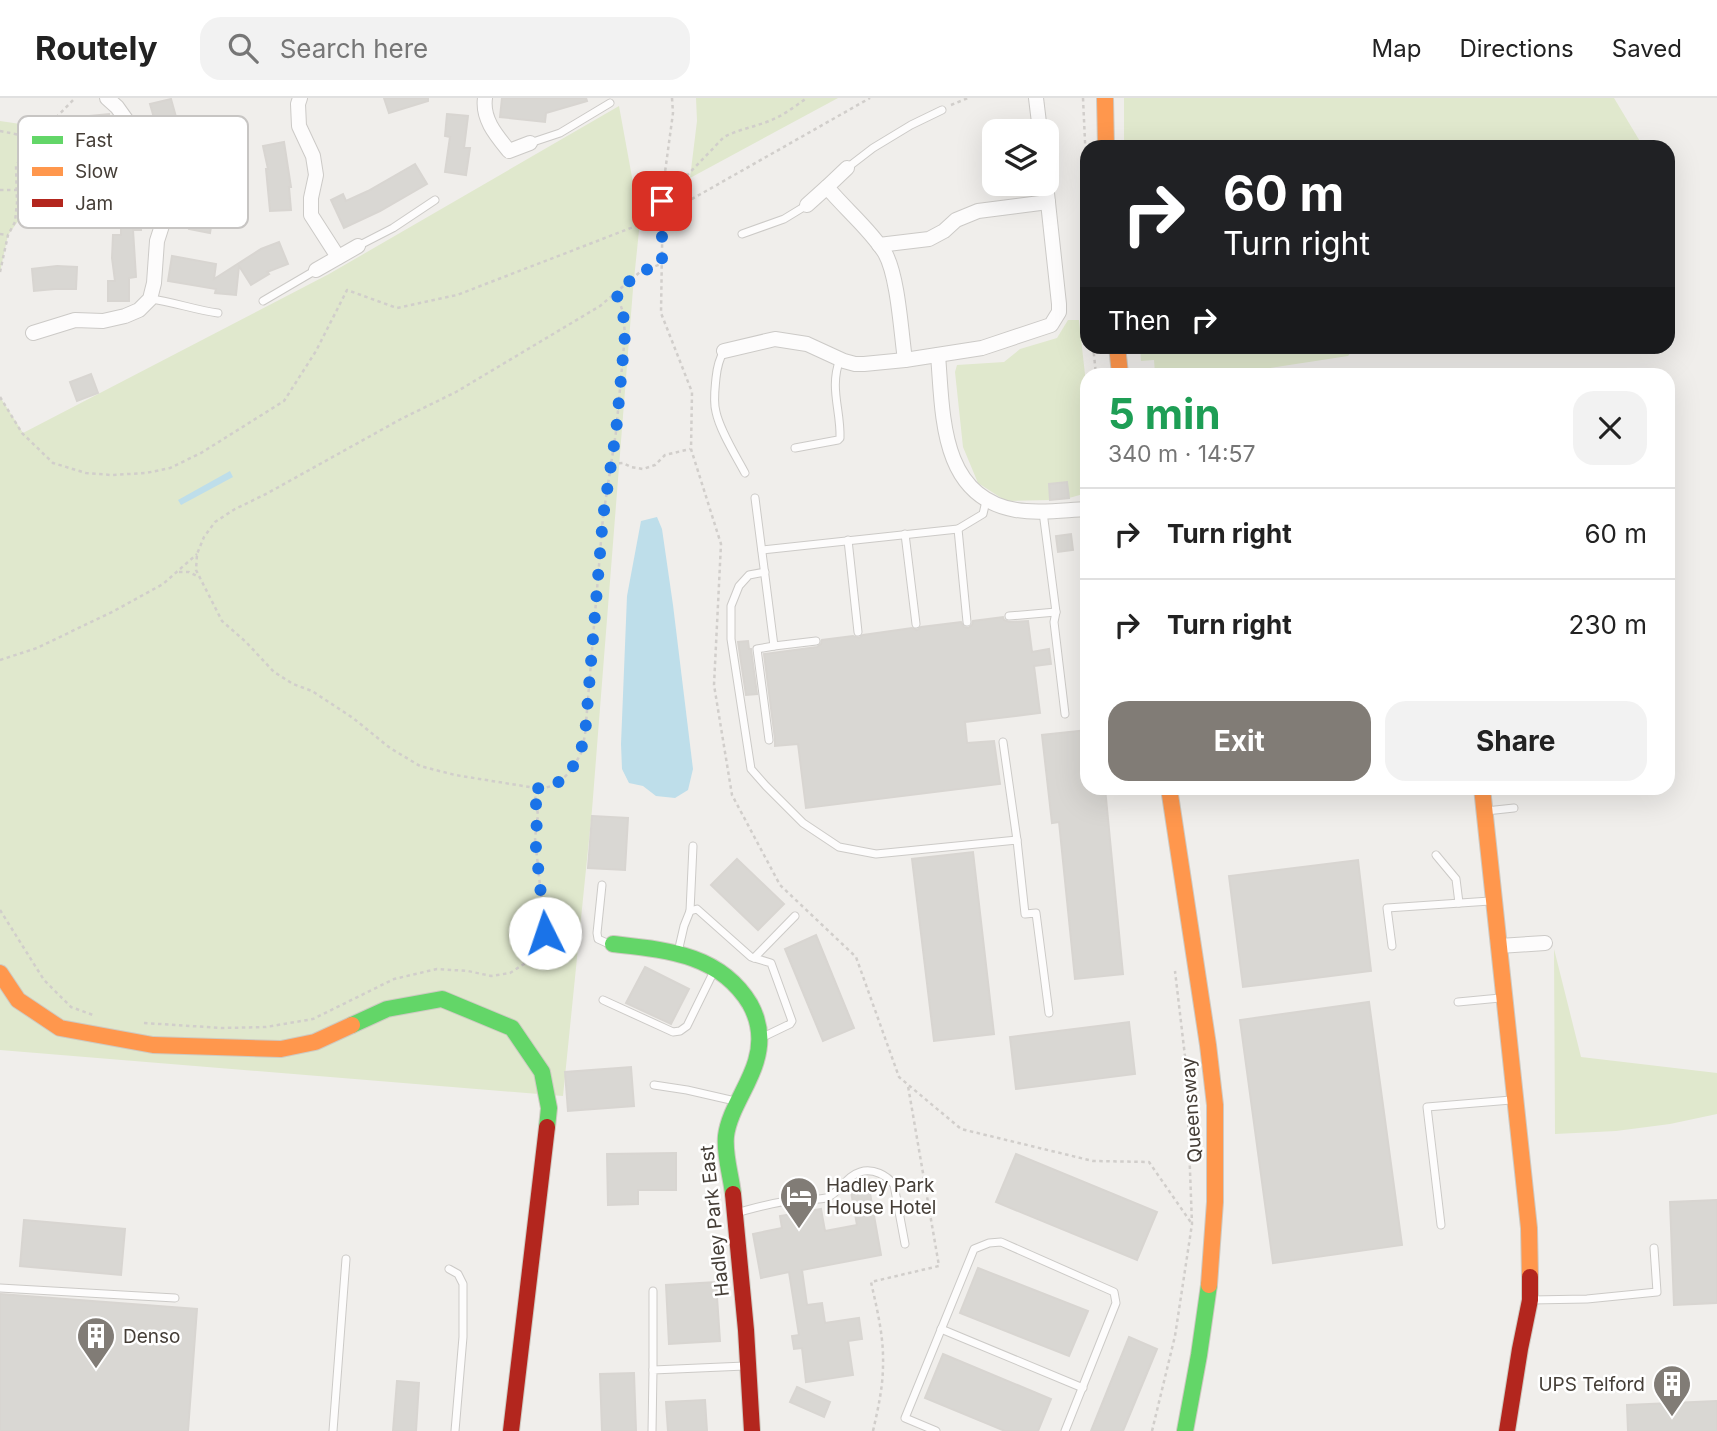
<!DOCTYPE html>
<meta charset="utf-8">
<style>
:root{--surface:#fff;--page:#f2f2f2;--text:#222;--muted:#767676;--line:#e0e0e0;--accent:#817c76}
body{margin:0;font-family:Inter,sans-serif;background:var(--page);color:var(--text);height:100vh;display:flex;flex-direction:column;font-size:26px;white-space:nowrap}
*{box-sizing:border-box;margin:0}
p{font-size:23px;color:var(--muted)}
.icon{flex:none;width:38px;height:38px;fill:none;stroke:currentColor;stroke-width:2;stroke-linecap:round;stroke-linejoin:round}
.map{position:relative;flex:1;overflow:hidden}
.details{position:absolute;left:1080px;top:270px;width:595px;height:427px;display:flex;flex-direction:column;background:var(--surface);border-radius:21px;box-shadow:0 7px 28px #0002}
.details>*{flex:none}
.guide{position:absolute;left:1080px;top:42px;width:595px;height:214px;border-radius:21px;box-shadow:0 7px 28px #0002;background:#202124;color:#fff;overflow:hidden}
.fabs{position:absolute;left:982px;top:21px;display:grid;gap:14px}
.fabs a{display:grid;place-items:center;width:77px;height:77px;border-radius:14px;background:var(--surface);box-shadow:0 7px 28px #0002;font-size:35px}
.pin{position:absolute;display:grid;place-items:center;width:60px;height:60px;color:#fff;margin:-30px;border-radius:14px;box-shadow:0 4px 10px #0006}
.me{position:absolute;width:77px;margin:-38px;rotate:356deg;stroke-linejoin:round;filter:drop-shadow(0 0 5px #0008)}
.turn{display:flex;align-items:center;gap:24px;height:147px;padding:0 28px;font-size:32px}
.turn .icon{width:91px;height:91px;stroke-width:2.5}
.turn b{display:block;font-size:49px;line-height:60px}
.then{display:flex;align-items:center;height:66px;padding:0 28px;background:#0003;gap:14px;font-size:26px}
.round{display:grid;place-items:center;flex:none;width:74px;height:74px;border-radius:21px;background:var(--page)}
.head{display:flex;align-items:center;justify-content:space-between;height:119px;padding:0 28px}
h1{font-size:42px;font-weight:700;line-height:52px;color:#1e9e55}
.cta{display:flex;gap:14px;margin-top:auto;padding:14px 28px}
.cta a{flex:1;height:80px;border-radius:21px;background:var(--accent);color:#fff;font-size:28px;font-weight:700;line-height:80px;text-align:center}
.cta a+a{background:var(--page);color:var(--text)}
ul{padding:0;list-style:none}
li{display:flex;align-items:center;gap:21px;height:91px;padding:0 28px;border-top:2px solid var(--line)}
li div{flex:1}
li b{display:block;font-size:26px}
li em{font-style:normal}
header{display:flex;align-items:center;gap:42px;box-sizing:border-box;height:98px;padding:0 35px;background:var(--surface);border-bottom:2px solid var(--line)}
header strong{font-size:33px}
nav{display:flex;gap:38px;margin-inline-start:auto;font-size:24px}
.search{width:490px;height:63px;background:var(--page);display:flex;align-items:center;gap:18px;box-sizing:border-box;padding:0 24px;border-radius:21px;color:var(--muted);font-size:26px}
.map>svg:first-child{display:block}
.green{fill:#e0e8cd}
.water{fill:#bedeea}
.building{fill:#d9d7d3;stroke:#d8d5d1;stroke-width:2}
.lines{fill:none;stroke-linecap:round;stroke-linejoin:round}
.lane-casing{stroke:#cccac7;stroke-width:9}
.street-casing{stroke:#cccac7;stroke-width:16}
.fast-casing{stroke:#cecac2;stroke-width:18}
.slow-casing{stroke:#cecac2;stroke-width:18}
.jam-casing{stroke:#cecac2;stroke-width:18}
.path{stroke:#d1cecb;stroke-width:2.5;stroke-dasharray:3.5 3.5;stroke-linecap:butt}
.lane{stroke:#fdfcfc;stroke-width:7}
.street{stroke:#fdfcfc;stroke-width:14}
.fast{stroke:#63d668;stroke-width:16}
.slow{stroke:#ff974d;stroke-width:16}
.jam{stroke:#b3261e;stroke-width:16}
.route{stroke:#1a73e8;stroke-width:12;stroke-dasharray:0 21.6}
.labels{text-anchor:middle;stroke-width:5;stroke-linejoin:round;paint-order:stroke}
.street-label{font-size:19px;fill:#453e37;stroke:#fff}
.poi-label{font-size:19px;fill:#453e37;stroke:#fff;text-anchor:start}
.key{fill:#fff;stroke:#c7c5c3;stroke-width:2}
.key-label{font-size:19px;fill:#453e37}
</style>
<header>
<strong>Routely</strong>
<div class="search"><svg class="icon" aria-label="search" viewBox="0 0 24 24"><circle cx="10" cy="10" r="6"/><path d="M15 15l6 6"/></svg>Search here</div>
<nav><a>Map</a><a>Directions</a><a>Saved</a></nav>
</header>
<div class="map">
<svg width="1717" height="1333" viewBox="0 0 1717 1333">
<rect width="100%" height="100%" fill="#f0eeeb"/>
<g class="green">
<path d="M696 0H838L690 80 697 23Z"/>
<path d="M1124 0H1614L1641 45 1639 49H1124Z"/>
<path d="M619 8 640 123 633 191 592 712 563 998 0 952V299L23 335 329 176Z"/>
<path d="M0 23 41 29 20 71 19 122 8 137 0 174Z"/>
<path d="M1068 222H1079L1087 295V395L1069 400 1051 402 1006 403 978 385 963 349 955 274 957 267 1004 264 1020 251 1057 240Z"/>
<path d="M1140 249V248L1355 249 1348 258 1264 271 1259 276H1155L1154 262 1141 263Z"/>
<path d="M1554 851 1581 959 1717 975V1016L1670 1026 1616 1033 1555 1036Z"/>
</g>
<g class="water">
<path d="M230 373 233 379 181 407 178 402Z"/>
<path d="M657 419 662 431 673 507 693 671 688 692 675 700 656 698 643 688 629 685 622 671 621 646 627 498 641 423Z"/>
</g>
<g class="building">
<path d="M384 0H428V3L389 15Z"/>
<path d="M502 0H586L587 3 546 15 545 24 500 19Z"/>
<path d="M171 1 183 44 188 43 193 60 170 66 165 46 162 47 150 6Z"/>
<path d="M109 16 110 30 116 29 118 45 99 47V38L69 44 65 23 89 18Z"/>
<path d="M447 16 468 18 464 50H470L466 77 445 74 450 39 445 38Z"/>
<path d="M284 44 291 89H289L291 112 270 113 266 71H268L263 48Z"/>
<path d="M112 66H131L132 89H140L141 132H133L136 179 129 180V203H108V183H115L112 160 113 137H121V110L119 86H112Z"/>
<path d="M415 66 427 86 380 113 344 130 331 102 343 96 346 103 368 93Z"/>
<path d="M212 85 214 111 210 135 189 131 193 107 191 87Z"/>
<path d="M279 144 288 166 267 174 269 176 251 187 239 168 236 197 215 195 216 191 168 183 172 158 216 166 214 181 261 151Z"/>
<path d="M57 168 77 169 76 191H55L34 193 32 171Z"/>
<path d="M91 276 98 295 77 303 70 284Z"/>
<path d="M1067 384 1069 400 1050 402 1049 386Z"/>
<path d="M1071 436 1073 452 1058 454 1056 438Z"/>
<path d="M1003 519 1004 522 1009 524 1028 523 1032 554 1049 551 1051 566 1034 568 1040 615 965 624 967 645 994 643 1000 686 806 710 798 646 775 648V641L764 556 817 549 821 546 822 542 853 538 859 540 863 537 912 530 917 532 921 529 961 524 964 529 968 530 972 527 973 523Z"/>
<path d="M748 543 749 551H751L757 596 746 597 738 544Z"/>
<path d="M1087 632V690H1105L1123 876 1075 881 1059 724 1052 725 1042 637Z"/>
<path d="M592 718 628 720 625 772 588 770Z"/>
<path d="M973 754 994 936 934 943 912 761Z"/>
<path d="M737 761 784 806 758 832 711 787Z"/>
<path d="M1358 762 1371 873 1243 889 1229 778Z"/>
<path d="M816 837 854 930 823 943 785 851Z"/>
<path d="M645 869 689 891 671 926 626 905Z"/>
<path d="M1369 904 1402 1147 1273 1165 1240 922Z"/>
<path d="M1129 924 1135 976 1016 991 1010 939Z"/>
<path d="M631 969 634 1008 568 1013 565 974Z"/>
<path d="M676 1055V1092H638V1106L608 1107 607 1056Z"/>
<path d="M1016 1056 1157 1114 1137 1162 996 1104Z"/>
<path d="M868 1084 881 1157 802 1172 807 1207 822 1205 825 1225 859 1220 862 1241 848 1243 853 1277 806 1284 802 1250 794 1251 792 1238 799 1237 789 1174 761 1180 753 1136 782 1130 780 1118 821 1111 825 1133 857 1127 850 1088Z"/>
<path d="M1717 1102V1205L1674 1207 1670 1104Z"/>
<path d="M24 1122 125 1131 121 1177 20 1168Z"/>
<path d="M978 1170 1088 1213 1069 1258 960 1215Z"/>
<path d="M716 1184 720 1243 669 1246 666 1187Z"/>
<path d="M0 1196 197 1211 188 1333H0Z"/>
<path d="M1129 1239 1157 1251 1123 1333H1091Z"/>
<path d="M943 1256 1051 1301 1038 1333H1005L925 1300Z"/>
<path d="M634 1275 636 1333H602L600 1276Z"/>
<path d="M397 1283 419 1285 416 1333H393Z"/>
<path d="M797 1289 830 1304 824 1319 790 1304Z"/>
<path d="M705 1302 707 1333H668L666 1304Z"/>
<path d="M1717 1303V1333H1628L1627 1307Z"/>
</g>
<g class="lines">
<defs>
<g id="lane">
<path d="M530 45 560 35 610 5"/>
<path d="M847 70 873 50 911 27 942 12"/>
<path d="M742 136 784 121 807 107"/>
<path d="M358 148 393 130 435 102"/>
<path d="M151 201C174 204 195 212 218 215"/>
<path d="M263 203 316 172"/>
<path d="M724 253C719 261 717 270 716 280 715 291 713 303 716 314 720 333 736 358 745 375"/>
<path d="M795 350 838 342 840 340C841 312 829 290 840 261"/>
<path d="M755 400 774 548 816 543"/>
<path d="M1043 414 1056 514 1054 524 1065 616"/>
<path d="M958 431 967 524"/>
<path d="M905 436 916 526"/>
<path d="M848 442 858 534"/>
<path d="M762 452 958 431 983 416 986 403"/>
<path d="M765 474 749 477 739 488 731 508V541L751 671 766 688 803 725 839 749 876 756 1017 742 1025 816 1036 815 1049 915"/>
<path d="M1009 518 1056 514"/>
<path d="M769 642 757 551 774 548"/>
<path d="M1003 644 1017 742"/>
<path d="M1486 713 1514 710"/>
<path d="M1436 757 1456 781 1459 805"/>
<path d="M602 787 597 835 598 841 609 846"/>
<path d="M690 813 693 748"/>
<path d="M1392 848 1387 810 1490 803"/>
<path d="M678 854 684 828 690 813 697 811 751 859 771 865 792 923 790 926 763 939"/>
<path d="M754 860 795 818"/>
<path d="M603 902 673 934 680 933 687 928 714 873"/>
<path d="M1458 904 1500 900"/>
<path d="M654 987 687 992 735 1003"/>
<path d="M739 1114C758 1109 778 1103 798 1102 807 1101 817 1102 826 1100 840 1095 846 1078 860 1074 873 1070 887 1077 894 1087L905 1146"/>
<path d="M1441 1127 1427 1009 1511 1002"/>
<path d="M449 1171 458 1176 463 1186V1239L455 1333"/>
<path d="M0 1190 175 1200"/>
<path d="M653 1193V1272"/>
<path d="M1531 1202 1587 1201 1657 1194 1654 1150"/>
<path d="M941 1231 1083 1290"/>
<path d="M333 1333 346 1161"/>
<path d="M652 1333 653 1272 745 1268"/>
<path d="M936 1333 905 1320 974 1151 989 1145 1001 1144 1114 1194 1116 1205 1065 1333"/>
</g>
<g id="street">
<path d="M300 0 298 6 299 28 313 58 316 77 311 100V117L338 159"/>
<path d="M485 0C482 21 496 37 509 53L530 45"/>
<path d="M1036 0 1040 33"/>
<path d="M827 89 847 70"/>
<path d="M807 107 827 89C845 111 870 131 885 155 898 178 901 234 905 262"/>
<path d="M879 147 929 141 944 133 956 122 978 113 1048 104"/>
<path d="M316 172 358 148"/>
<path d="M33 235 75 222 103 223 125 218 139 212 150 201 154 185 157 143 166 115V95L149 70 133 55 132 30 117 9 107 0"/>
<path d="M724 253 775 241 807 246 844 263 855 266H864L905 262 982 250 1051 227 1059 214V206L1046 86"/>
<path d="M938 257C943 317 940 399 1016 412 1039 416 1064 412 1087 411"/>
<path d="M1499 848 1545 845"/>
</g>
<g id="fast">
<path d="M613 846C666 852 720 856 750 906 760 924 762 943 756 963 749 988 729 1013 726 1038 724 1057 731 1077 733 1096"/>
<path d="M352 927 387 911 442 901 512 930 542 974 549 1010 547 1029"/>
<path d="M1185 1333 1199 1257 1209 1187"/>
</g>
<g id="slow">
<path d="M1105 0 1106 49"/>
<path d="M1117 248 1120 276"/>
<path d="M1169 690 1208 947 1215 1007V1104L1209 1187"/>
<path d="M1482 690 1529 1130 1530 1179"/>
<path d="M0 875 18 902 60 930 153 947 281 951 315 944 352 927"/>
</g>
<g id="jam">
<path d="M733 1096 746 1232 752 1333"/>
<path d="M511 1333 547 1029"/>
<path d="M1507 1333 1520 1251 1530 1202V1179"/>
</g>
</defs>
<use href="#lane" class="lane-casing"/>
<use href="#street" class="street-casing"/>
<use href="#fast" class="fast-casing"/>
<use href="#slow" class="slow-casing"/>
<use href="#jam" class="jam-casing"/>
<g class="path">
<path d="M672 0 673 15 663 89 661 215 692 294 691 351 721 446 714 587 732 697 780 787 856 859 899 979 961 1031 1093 1063 1149 1064 1192 1126"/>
<path d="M1083 0 1087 87"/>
<path d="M951 7 968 0"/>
<path d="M0 33 25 38 42 34 75 0"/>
<path d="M0 92H17"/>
<path d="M670 114 669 107 673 92 724 39C741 30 761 28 778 19 788 14 798 6 807 0"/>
<path d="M0 136 8 137"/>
<path d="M0 174 8 137 15 124 17 105 16 67 42 34"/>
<path d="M616 195 623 214 625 237 616 334 603 419 585 637 581 655 572 672 557 686 542 691 455 677 420 668 390 650 353 620 312 593 293 586 274 574 246 544 222 523 196 472 197 456 204 439 215 424 235 411 266 396 401 321 456 294 600 208 640 174 661 166"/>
<path d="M1093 248 1096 276"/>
<path d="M0 299 22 335 53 365 86 375 111 377 146 375 170 370 201 355 284 303 316 253 347 192 397 210 457 197 662 118 870 0"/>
<path d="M612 366 623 365 631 369 643 371 655 367 665 357 690 351"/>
<path d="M179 474H189L199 479"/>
<path d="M0 562 37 550 114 513 163 486 197 456"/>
<path d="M0 812 44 882 71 909 93 917"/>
<path d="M144 925 222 930 266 929 313 921 394 881 437 871 468 873 491 878 510 875 527 864 539 850 545 835 535 740 538 717 534 691"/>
<path d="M873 1333C878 1311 883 1289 883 1267 884 1239 877 1211 871 1184L939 1168 908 988"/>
<path d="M1152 1333 1175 1238 1192 1126 1186 967 1175 873"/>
</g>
<use href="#lane" class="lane"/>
<use href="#street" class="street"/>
<use href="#fast" class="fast"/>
<use href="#slow" class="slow"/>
<use href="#jam" class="jam"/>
</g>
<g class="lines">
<path class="route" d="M545 835 535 740 538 717 533 690C565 693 579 663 585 637L603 419 616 334 625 237 623 214 616 195 640 174 662 166V103"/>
</g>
<defs>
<symbol id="hotel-pin" viewBox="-11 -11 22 30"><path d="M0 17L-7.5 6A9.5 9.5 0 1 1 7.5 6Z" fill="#817c76" stroke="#fff"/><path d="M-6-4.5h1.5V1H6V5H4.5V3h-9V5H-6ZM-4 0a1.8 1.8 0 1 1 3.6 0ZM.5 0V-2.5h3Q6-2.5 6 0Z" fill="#fff"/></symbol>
<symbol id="building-pin" viewBox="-11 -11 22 30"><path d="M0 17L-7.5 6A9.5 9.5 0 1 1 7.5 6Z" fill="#817c76" stroke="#fff"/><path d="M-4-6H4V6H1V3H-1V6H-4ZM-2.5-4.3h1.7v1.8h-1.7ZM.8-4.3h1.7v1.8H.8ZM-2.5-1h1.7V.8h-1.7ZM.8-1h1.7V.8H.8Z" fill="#fff"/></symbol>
</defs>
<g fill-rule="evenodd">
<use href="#hotel-pin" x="777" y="1076" width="44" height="60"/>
<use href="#building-pin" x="74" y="1216" width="44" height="60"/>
<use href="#building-pin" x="1650" y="1264" width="44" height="60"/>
</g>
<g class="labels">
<g class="street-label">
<text transform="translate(1191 1012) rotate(-94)" y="7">Queensway</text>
<text transform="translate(714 1123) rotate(-96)" y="7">Hadley Park East</text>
</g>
<g class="poi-label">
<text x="826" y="1094">Hadley Park<tspan x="826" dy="22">House Hotel</tspan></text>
<text x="123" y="1245">Denso</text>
<text x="1645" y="1293" text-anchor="end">UPS Telford</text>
</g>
</g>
<rect x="18" y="18" width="230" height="112" rx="10" class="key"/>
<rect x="32" y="38" width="31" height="8" fill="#63d668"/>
<rect x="32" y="69" width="31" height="9" fill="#ff974d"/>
<rect x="32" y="101" width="31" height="8" fill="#b3261e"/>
<g class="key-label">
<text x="75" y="49">Fast</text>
<text x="75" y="80">Slow</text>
<text x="75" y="112">Jam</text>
</g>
</svg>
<div class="fabs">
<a><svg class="icon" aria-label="layers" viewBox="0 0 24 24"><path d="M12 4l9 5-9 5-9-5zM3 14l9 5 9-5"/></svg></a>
</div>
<div class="pin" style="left:662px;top:103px;background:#d93025"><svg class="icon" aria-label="arrive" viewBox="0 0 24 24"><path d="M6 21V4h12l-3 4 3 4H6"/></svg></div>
<svg class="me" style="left:545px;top:835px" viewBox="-20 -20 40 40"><circle r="19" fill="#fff"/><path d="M0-13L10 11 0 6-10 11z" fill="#1a73e8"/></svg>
<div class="guide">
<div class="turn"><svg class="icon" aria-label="right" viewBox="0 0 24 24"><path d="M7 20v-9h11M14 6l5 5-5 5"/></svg><div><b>60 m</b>Turn right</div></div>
<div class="then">Then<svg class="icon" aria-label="right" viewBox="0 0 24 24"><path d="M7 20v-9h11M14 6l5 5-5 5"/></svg></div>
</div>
<section class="details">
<div class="head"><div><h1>5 min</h1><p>340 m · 14:57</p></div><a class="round"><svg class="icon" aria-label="close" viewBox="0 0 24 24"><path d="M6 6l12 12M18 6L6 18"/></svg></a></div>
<ul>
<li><svg class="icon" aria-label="right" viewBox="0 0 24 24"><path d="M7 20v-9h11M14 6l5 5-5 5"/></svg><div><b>Turn right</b></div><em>60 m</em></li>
<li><svg class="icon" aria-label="right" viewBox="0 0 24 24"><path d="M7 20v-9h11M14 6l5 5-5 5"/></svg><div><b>Turn right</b></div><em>230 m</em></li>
</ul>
<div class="cta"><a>Exit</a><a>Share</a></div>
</section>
</div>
